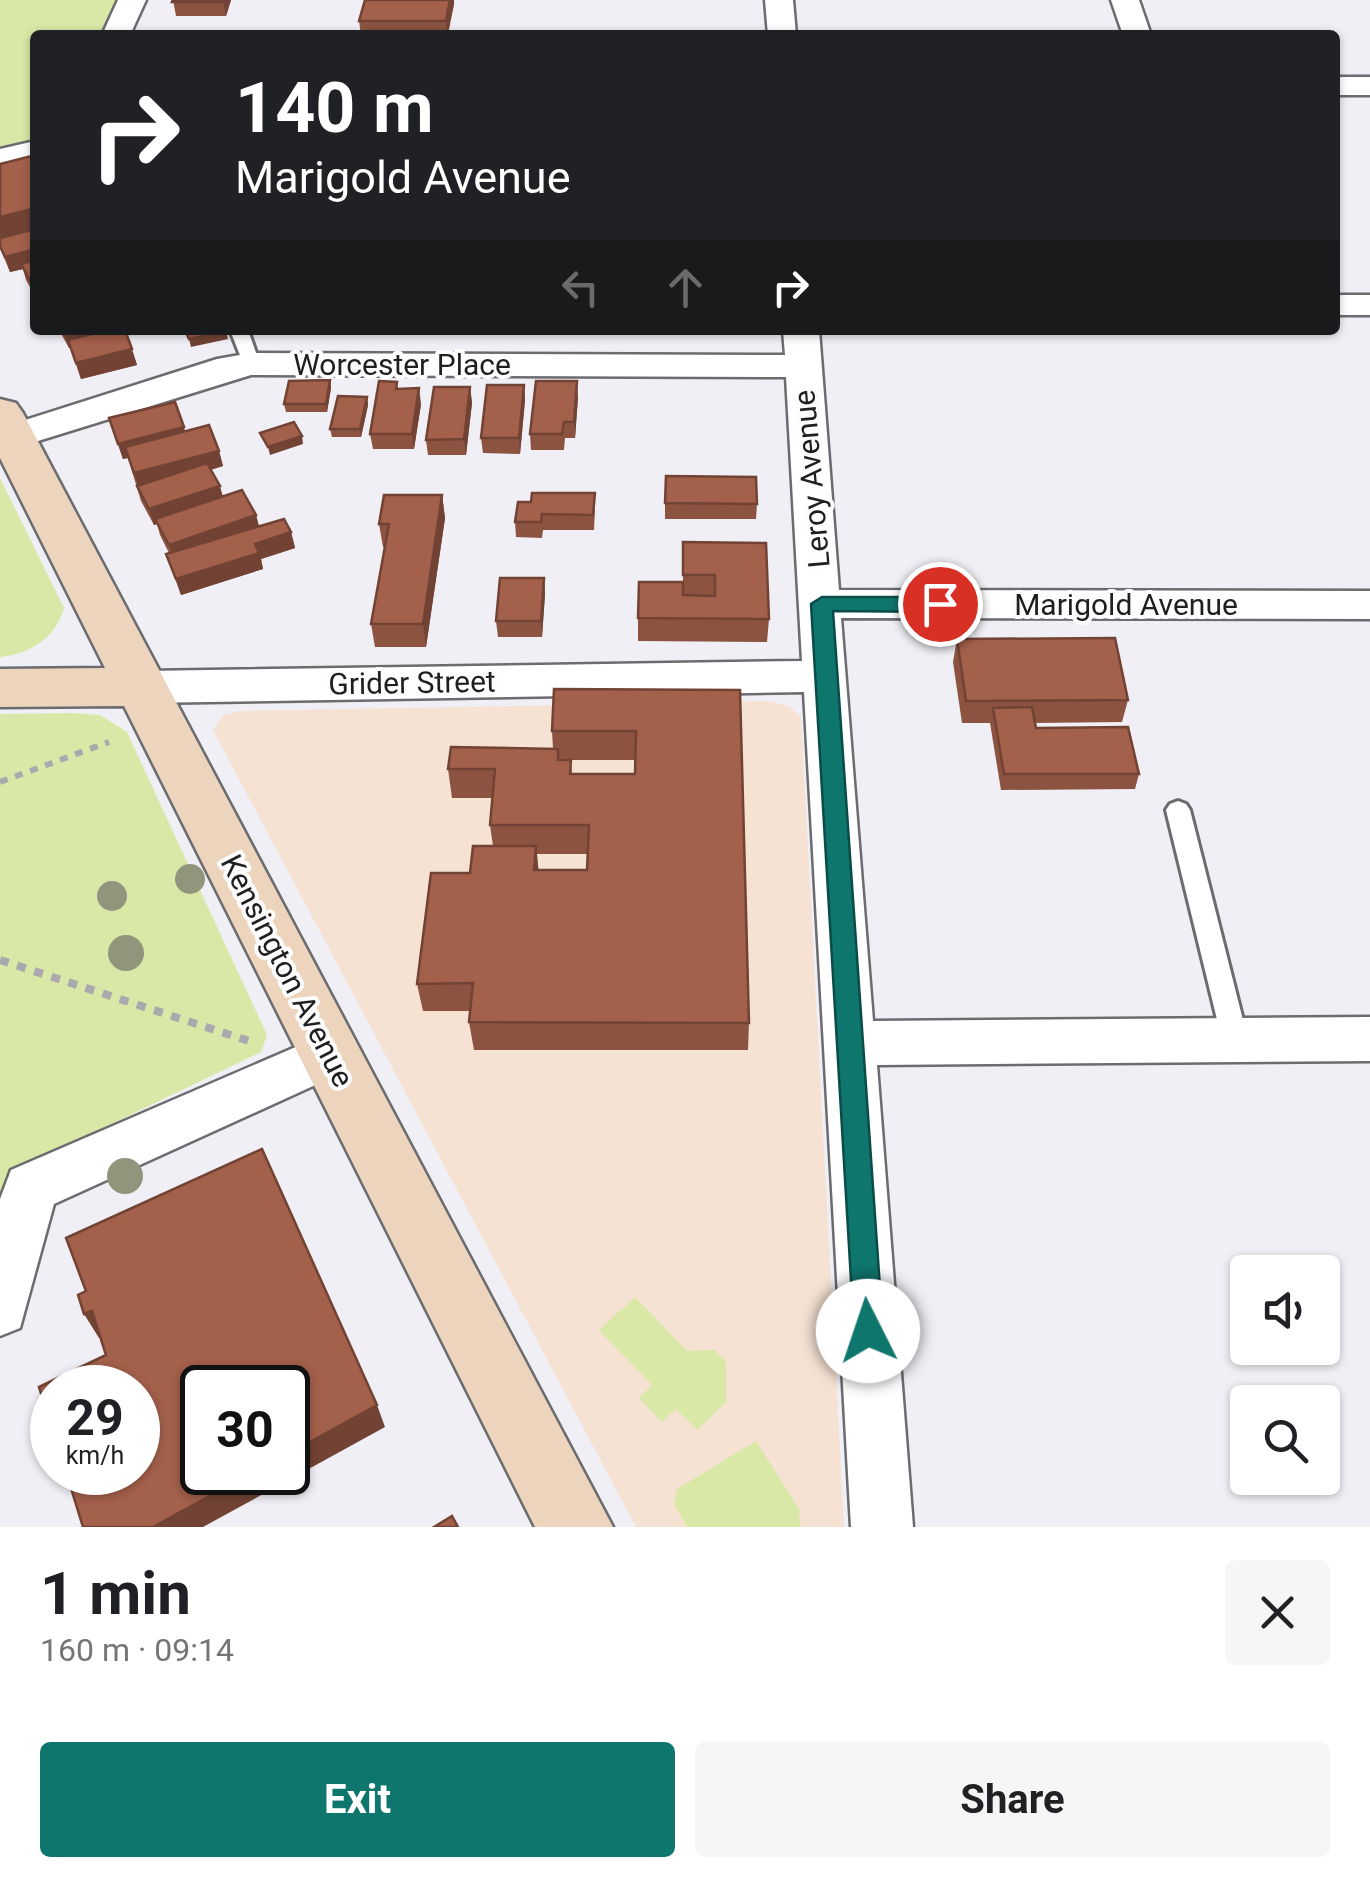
<!DOCTYPE html>
<meta charset="utf-8">
<style>
:root{--surface:#fff;--page:#f6f6f6;--text:#202124;--muted:#757577;--accent:#0f766e}
body{margin:0;font-family:Roboto,sans-serif;background:var(--page);color:var(--text);height:100vh;display:flex;flex-direction:column;font-size:38px;white-space:nowrap}
*{box-sizing:border-box;margin:0}
p{font-size:32px;color:var(--muted)}
.icon{flex:none;width:55px;height:55px;fill:none;stroke:currentColor;stroke-width:2;stroke-linecap:round;stroke-linejoin:round}
.map{position:relative;height:1527px;overflow:hidden}
.drawer{display:flex;flex-direction:column;background:var(--surface);flex:1}
.drawer>*{flex:none}
.guide{position:absolute;left:30px;top:30px;width:1310px;height:305px;border-radius:10px;box-shadow:0 2px 8px #0004;background:#202124;color:#fff;overflow:hidden}
.controls{position:absolute;left:1230px;top:1255px;display:grid;gap:20px}
.controls a{display:grid;place-items:center;width:110px;height:110px;border-radius:10px;background:var(--surface);box-shadow:0 2px 8px #0004;font-size:50px}
.speed{position:absolute;left:30px;top:1365px;display:flex;gap:20px;font-size:50px;font-weight:700;text-align:center}
.speed>*{display:grid;place-content:center;width:130px;height:130px;border-radius:50%;background:var(--surface);box-shadow:0 2px 8px #0004;line-height:1}
.speed small{font-size:25px;font-weight:400}
.speed .limit{border:5px solid #111;border-radius:15px;background:#fff;color:#111}
.pin{position:absolute;display:grid;place-items:center;width:85px;height:85px;color:#fff;margin:-42px;border:5px solid #fff;border-radius:50%;box-shadow:0 2px 10px #0007}
.me{position:absolute;width:110px;margin:-55px;rotate:356deg;stroke-linejoin:round;filter:drop-shadow(0 0 8px #0008)}
.turn{display:flex;align-items:center;gap:35px;height:210px;padding:0 40px;font-size:45px}
.turn .icon{width:130px;height:130px;stroke-width:2.5}
.turn b{display:block;font-size:70px;line-height:85px}
.lanes{display:flex;align-items:center;height:95px;padding:0 40px;background:#0003;justify-content:center;gap:50px;direction:ltr}
.lanes .off{opacity:.35}
.round{display:grid;place-items:center;flex:none;width:105px;height:105px;border-radius:10px;background:var(--page)}
.head{display:flex;align-items:center;justify-content:space-between;height:170px;padding:0 40px}
h1{font-size:60px;font-weight:700;line-height:75px}
.button{display:flex;gap:20px;margin-top:auto;padding:20px 40px}
.button a{flex:1;height:115px;border-radius:10px;background:var(--accent);color:#fff;font-size:40px;font-weight:700;line-height:115px;text-align:center}
.button a+a{background:var(--page);color:var(--text)}
.map>svg:first-child{display:block}
.education{fill:#f5e2d2}
.green{fill:#d9e8a7}
.lines{fill:none;stroke-linecap:round;stroke-linejoin:round}
.lane-casing{stroke:#6b6b70;stroke-width:6}
.street-casing{stroke:#6b6b70;stroke-width:5}
.secondary-casing{stroke:#6b6b70;stroke-width:5}
.path-far1{stroke:#a9a9ae;stroke-width:6;stroke-dasharray:8 8;stroke-linecap:butt}
.path{stroke:#a9a9ae;stroke-width:8;stroke-dasharray:9 9;stroke-linecap:butt}
.lane{fill:#fff;fill-rule:evenodd}
.street{fill:#fff;fill-rule:evenodd}
.secondary{fill:#edd4bd;fill-rule:evenodd}
.tree{fill:#90957c}
.wall{fill:#8c5340;fill-rule:evenodd}
.shaded-wall{fill:#724334}
.building{fill:#a3604b;stroke:#724334;stroke-width:2.5}
.route{fill:#0f766e;stroke:#0a4d48;stroke-width:2.5}
.labels{text-anchor:middle;stroke-width:8;stroke-linejoin:round;paint-order:stroke}
.street-label{font-size:30px;fill:#1f1f21;stroke:#fdfdfe}
</style>
<div class="map">
<svg width="1370" height="1527" viewBox="0 0 1370 1527">
<rect width="100%" height="100%" fill="#efeff5"/>
<path class="education" d="M768 701 788 706 801 717 844 1527H636L213 730 224 715 241 711Z"/>
<g class="green">
<path d="M0 0H116L100 35H35V141L0 151Z"/>
<path d="M0 478 64 608C56 637 31 654 0 657Z"/>
<path d="M73 713 100 715 127 732 267 1035 261 1052 26 1165 0 1203V714Z"/>
<path d="M635 1297 687 1351 715 1350 726 1362V1402L697 1430 676 1409 662 1422 639 1398 652 1385 599 1330Z"/>
<path d="M756 1441 799 1509 800 1527H687L674 1504 677 1489Z"/>
</g>
<g class="lines">
<defs>
<g id="lane">
<path d="M230 330H248L260 364 257 368H245Z"/>
<path d="M1178 801 1186 804 1190 810 1248 1040 1244 1048 1235 1051 1226 1048 1222 1040 1166 810 1170 804Z"/>
</g>
<g id="street">
<path d="M118 0H146L130 35H102Z"/>
<path d="M765 0H793L796 35H768Z"/>
<path d="M1111 0H1139L1151 35H1123Z"/>
<rect x="1335" y="77" width="35" height="18"/>
<path d="M35 141V160L0 168V149Z"/>
<rect x="1335" y="295" width="35" height="20"/>
<path d="M783 330H819L839 590 1370 591V619L841 618 873 1021 1370 1017V1061L877 1065 913 1527H851L804 692 145 703 130 698 123 687 130 676 145 671 802 661 786 377 251 375 25 445 0 446V428L217 359 251 353 785 355Z"/>
<path d="M328 1033 346 1039 354 1055 346 1071 54 1204 20 1328 0 1336V1199L11 1170Z"/>
</g>
<path id="secondary" d="M0 399 16 403 23 413 613 1527H535L124 706 0 707V669L105 668 0 458Z"/>
</defs>
<use href="#lane" class="lane-casing"/>
<use href="#street" class="street-casing"/>
<use href="#secondary" class="secondary-casing"/>
<path class="path-far1" d="M0 782 109 742"/>
<path class="path" d="M0 960 252 1042"/>
<use href="#lane" class="lane"/>
<use href="#street" class="street"/>
<use href="#secondary" class="secondary"/>
</g>
<g class="tree">
<circle cx="190" cy="879" r="15"/>
<circle cx="112" cy="896" r="15"/>
<circle cx="126" cy="953" r="18"/>
<circle cx="125" cy="1176" r="18"/>
</g>
<g class="wall">
<path d="M173 0H231L226 16H176Z"/>
<path d="M454 4 448 35H361L359 21Z"/>
<path d="M35 155V296L26 280 23 269 10 272 0 248V164Z"/>
<path d="M59 330H128L125 331 137 365 81 379 70 347 69 348Z"/>
<path d="M330 380 331 388 327 412H286L284 404Z"/>
<path d="M397 382 398 389 421 404 414 449H373L370 434Z"/>
<path d="M524 385 525 400 520 454 483 453 481 438Z"/>
<path d="M470 387 472 403 466 455H428L426 440Z"/>
<path d="M367 397 368 405 361 437H332L330 429Z"/>
<path d="M578 397 575 438H565L564 450H531L530 434Z"/>
<path d="M109 418 185 431 219 451 223 466 211 470 223 496 256 515 259 526 291 532 295 548 261 559 263 569 181 595 166 554 169 553 160 535 157 524 154 525 141 501 128 458 123 459Z"/>
<path d="M442 495 445 518 426 647H375L371 624 385 547H383L379 524Z"/>
<path d="M518 502 595 509 594 530H543L542 538 516 537 515 522Z"/>
<path d="M665 503 757 504 756 519H665Z"/>
<path d="M683 542 769 619 767 642 638 641V618L683 595Z"/>
<path d="M544 578 545 594 542 637H498L496 621Z"/>
<path d="M957 639 1128 700 1122 722 1035 723 1036 728 1139 774 1135 789 1001 790 990 723H962L953 662Z"/>
<path d="M740 690 749 1023 748 1050H474L469 1022 470 1011H423L417 984 470 873 493 846 490 825 493 798H452L448 769 553 749 552 731ZM559 760H636L635 774H572L571 760ZM537 854H588L587 870H538Z"/>
</g>
<g class="shaded-wall">
<path d="M223 0H231L226 16 223 2Z"/>
<path d="M450 0H454V4L447 35 446 21Z"/>
<path d="M35 208V232L0 242V217Z"/>
<path d="M35 249V266L21 264 23 269 10 272 5 257Z"/>
<path d="M71 330H129L69 348 64 332Z"/>
<path d="M226 331 228 339 191 347 189 339Z"/>
<path d="M132 349 137 365 81 379 76 363Z"/>
<path d="M330 380 331 388 327 412 326 404Z"/>
<path d="M577 381 578 397 575 438 574 422Z"/>
<path d="M524 385 525 400 520 454 519 438Z"/>
<path d="M470 387 472 403 466 455 464 439Z"/>
<path d="M419 388 421 404 414 449 412 434Z"/>
<path d="M367 397 368 405 361 437 360 429Z"/>
<path d="M184 427 188 443 123 459 118 444Z"/>
<path d="M302 436 303 444 270 455 268 447Z"/>
<path d="M219 451 223 466 139 489 134 473Z"/>
<path d="M220 486 224 501 155 519 157 524 154 525 149 509Z"/>
<path d="M442 495 445 518 426 647 423 624Z"/>
<path d="M256 515 260 531 173 560 169 545Z"/>
<path d="M291 532 295 548 261 559 263 569 181 595 176 579 255 544Z"/>
<path d="M544 578 545 594 542 637 541 621Z"/>
<path d="M536 846 539 874 534 870Z"/>
<path d="M92 1311 106 1334 99 1338 84 1314Z"/>
<path d="M377 1405 385 1427 203 1527H153L253 1472H288V1454Z"/>
</g>
<g class="building">
<path d="M173 0H223V2H172Z"/>
<path d="M365 0H450L446 21H359Z"/>
<path d="M35 155V208L0 217V164Z"/>
<path d="M35 229V249L5 257 0 246V238Z"/>
<path d="M35 260V281L31 282 21 264Z"/>
<path d="M108 330H125L132 349 76 363 68 340Z"/>
<path d="M185 330H226V331L189 339Z"/>
<path d="M330 380 326 404H284L289 381Z"/>
<path d="M379 381 397 382 396 389 419 388 412 434H370Z"/>
<path d="M536 381H577L574 422H564L562 434H530Z"/>
<path d="M487 385H524L519 438H481Z"/>
<path d="M434 387H470L464 439 426 440Z"/>
<path d="M338 396 367 397 360 429H330Z"/>
<path d="M175 402 184 427 118 444 109 418Z"/>
<path d="M294 422 302 436 268 447 260 433Z"/>
<path d="M209 425 219 451 134 473 125 447Z"/>
<path d="M207 463 220 486 149 509 137 486Z"/>
<path d="M666 476 756 477 757 504 665 503Z"/>
<path d="M242 490 256 515 169 545 155 519Z"/>
<path d="M532 493H595L593 515 542 514 541 522H515L518 502H531Z"/>
<path d="M384 495H442L423 624H371L389 524H379Z"/>
<path d="M284 519 291 532 255 544 259 553 176 579 166 554Z"/>
<path d="M683 542 766 543 769 619 638 618 639 582H683V595L715 596V575H683Z"/>
<path d="M500 578H544L541 621H496Z"/>
<path d="M1115 638 1128 700 966 701 957 639Z"/>
<path d="M554 689 740 690 749 1023 469 1022 473 983 417 984 431 873H470L473 846H536L534 870H587L589 825H490L495 769H448L451 747 558 749V760H571L570 774H635L636 731H552Z"/>
<path d="M1032 707 1036 728 1128 727 1139 774H1004L993 708Z"/>
<path d="M262 1149 377 1405 288 1454V1388H202V1472H253L153 1527H83L66 1472H138V1388H52V1430L39 1387 106 1355 92 1311 84 1314 78 1295 86 1291 66 1238Z"/>
<path d="M452 1516 458 1527H434Z"/>
</g>
<path class="route" d="M822 597H940L951 604 940 612 833 611 883 1331 879 1341 868 1345 858 1341 854 1331 811 604Z"/>
<g class="labels">
<g class="street-label">
<text x="402" y="375">Worcester Place</text>
<text transform="translate(812 479) rotate(-95)" y="10">Leroy Avenue</text>
<text x="1126" y="615">Marigold Avenue</text>
<text transform="translate(412 683) rotate(-1)" y="10">Grider Street</text>
<text transform="translate(287 971) rotate(63)" y="10">Kensington Avenue</text>
</g>
</g>
</svg>
<div class="controls">
<a><svg class="icon" aria-label="sound" viewBox="0 0 24 24"><path d="M4 9h4l5-4v14l-5-4H4zM17 9q2 3 0 6"/></svg></a>
<a><svg class="icon" aria-label="search" viewBox="0 0 24 24"><circle cx="10" cy="10" r="6"/><path d="M15 15l6 6"/></svg></a>
</div>
<div class="speed"><div>29<small>km/h</small></div><div class="limit">30</div></div>
<div class="pin" style="left:940px;top:604px;background:#d93025"><svg class="icon" aria-label="arrive" viewBox="0 0 24 24"><path d="M6 21V4h12l-3 4 3 4H6"/></svg></div>
<svg class="me" style="left:868px;top:1331px" viewBox="-20 -20 40 40"><circle r="19" fill="#fff"/><path d="M0-13L10 11 0 6-10 11z" fill="#0f766e"/></svg>
<div class="guide">
<div class="turn"><svg class="icon" aria-label="right" viewBox="0 0 24 24"><path d="M7 20v-9h11M14 6l5 5-5 5"/></svg><div><b>140 m</b>Marigold Avenue</div></div>
<div class="lanes"><svg class="icon off" aria-label="left" viewBox="0 0 24 24"><path d="M17 20v-9H6M10 6l-5 5 5 5"/></svg><svg class="icon off" aria-label="ahead" viewBox="0 0 24 24"><path d="M12 20V5M6 11l6-6 6 6"/></svg><svg class="icon" aria-label="right" viewBox="0 0 24 24"><path d="M7 20v-9h11M14 6l5 5-5 5"/></svg></div>
</div>
</div>
<section class="drawer">
<div class="head"><div><h1>1 min</h1><p>160 m · 09:14</p></div><a class="round"><svg class="icon" aria-label="close" viewBox="0 0 24 24"><path d="M6 6l12 12M18 6L6 18"/></svg></a></div>
<div class="button"><a>Exit</a><a>Share</a></div>
</section>
